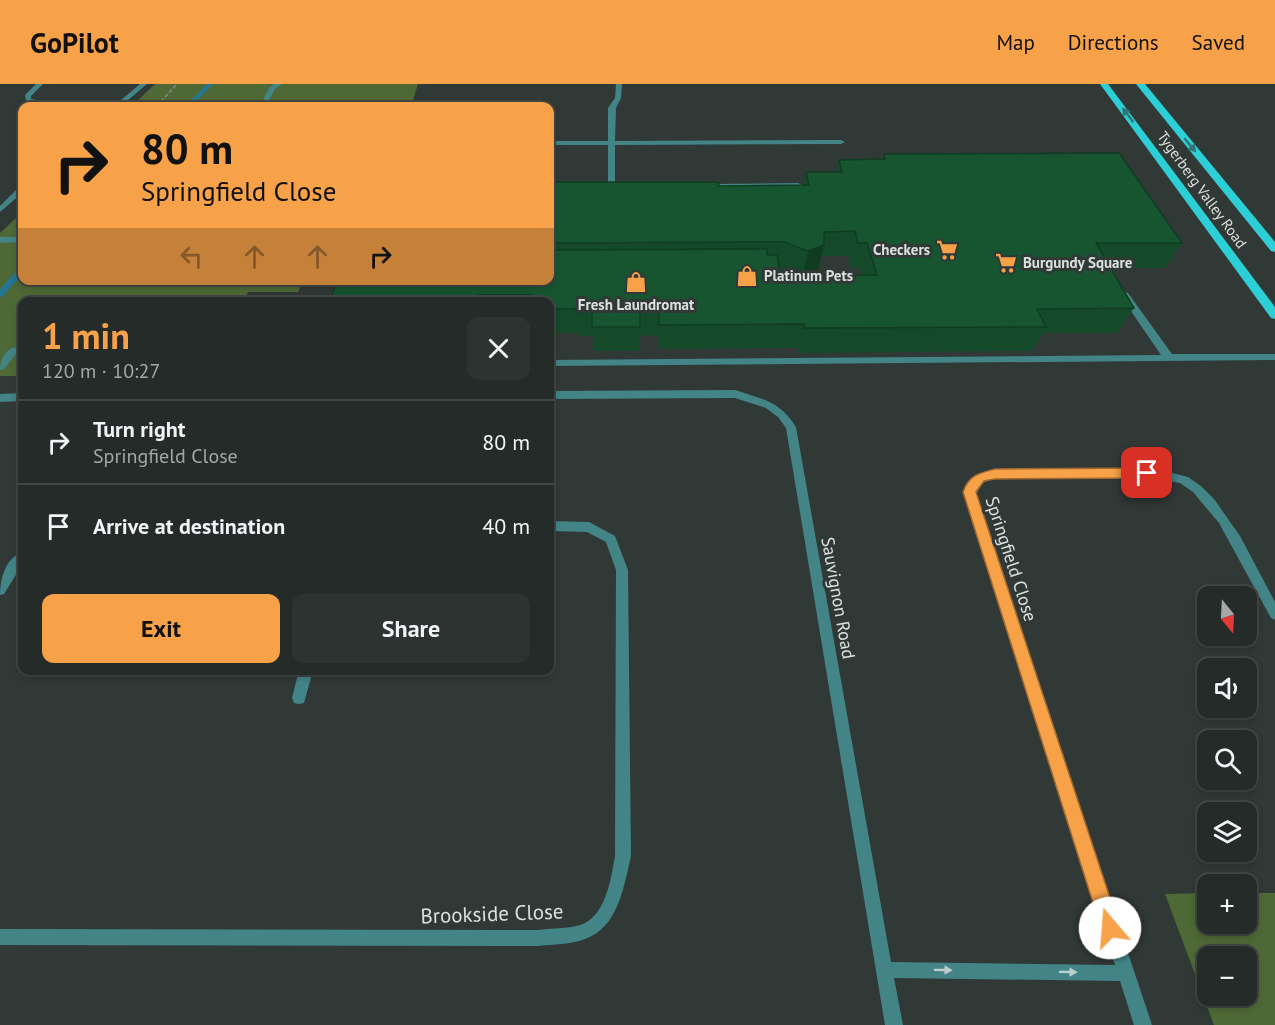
<!DOCTYPE html>
<meta charset="utf-8">
<style>
:root{--surface:#252b29;--page:#2d3331;--text:#f1f3f6;--muted:#a3a7a8;--line:#424746;--accent:#f7a149}
body{margin:0;font-family:"PT Sans",sans-serif;background:var(--page);color:var(--text);height:100vh;display:flex;flex-direction:column;font-size:22px;white-space:nowrap}
*{box-sizing:border-box;margin:0}
p{font-size:20px;color:var(--muted)}
.icon{flex:none;width:33px;height:33px;fill:none;stroke:currentColor;stroke-width:2;stroke-linecap:round;stroke-linejoin:round}
.map{position:relative;flex:1;overflow:hidden}
.panel{position:absolute;left:18px;top:213px;width:536px;height:378px;display:flex;flex-direction:column;background:var(--surface);border-radius:12px;box-shadow:0 3px 9px #0003,0 0 0 2px var(--line)}
.panel>*{flex:none}
.guide{position:absolute;left:18px;top:18px;width:536px;height:183px;border-radius:12px;box-shadow:0 3px 9px #0003,0 0 0 2px var(--line);background:#f7a149;color:#111;overflow:hidden}
.needle{width:39px;rotate:162deg}
.tools{position:absolute;left:1197px;top:502px;display:grid;gap:12px}
.tools a{display:grid;place-items:center;width:60px;height:60px;border-radius:12px;background:var(--surface);box-shadow:0 3px 9px #0003,0 0 0 2px var(--line);font-size:30px}
.pin{position:absolute;display:grid;place-items:center;width:51px;height:51px;color:#fff;margin:-26px;border-radius:12px;box-shadow:0 3px 9px #0006}
.me{position:absolute;width:66px;margin:-33px;rotate:342deg;stroke-linejoin:round;filter:drop-shadow(0 0 4px #0008)}
.turn{display:flex;align-items:center;gap:21px;height:126px;padding:0 24px;font-size:27px}
.turn .icon{width:78px;height:78px;stroke-width:2.5}
.turn b{display:block;font-size:42px;line-height:51px}
.lanes{display:flex;align-items:center;height:57px;padding:0 24px;background:#0003;justify-content:center;gap:30px;direction:ltr}
.lanes .off{opacity:.35}
.round{display:grid;place-items:center;flex:none;width:63px;height:63px;border-radius:12px;background:var(--page)}
.headline{display:flex;align-items:center;justify-content:space-between;height:102px;padding:0 24px}
h1{font-size:36px;font-weight:600;line-height:45px;color:var(--accent)}
.button{display:flex;gap:12px;margin-top:auto;padding:12px 24px}
.button a{flex:1;height:69px;border-radius:12px;background:var(--accent);color:#111;font-size:24px;font-weight:600;line-height:69px;text-align:center}
.button a+a{background:var(--page);color:var(--text)}
ul{padding:0;list-style:none}
li{display:flex;align-items:center;gap:18px;height:84px;padding:0 24px;border-top:2px solid var(--line)}
li div{flex:1}
li b{display:block;font-size:22px}
li em{font-style:normal}
header{display:flex;align-items:center;gap:36px;box-sizing:border-box;height:84px;padding:0 30px;background:var(--accent);color:#111}
header strong{font-size:28px}
nav{display:flex;gap:33px;margin-inline-start:auto;font-size:21px}
.map>svg:first-child{display:block}
.green{fill:#4e6936;fill-rule:evenodd}
.lines{fill:none;stroke-linecap:round;stroke-linejoin:round}
.stream{fill:#237791;fill-rule:evenodd}
.path{stroke:#7b8280;stroke-width:2;stroke-dasharray:4 2;stroke-linecap:butt}
.lane{fill:#438487;fill-rule:evenodd}
.street{fill:#438487;fill-rule:evenodd}
.primary{fill:#2dcfd6;fill-rule:evenodd}
.wall{fill:#14492a;fill-rule:evenodd}
.shaded-wall{fill:#103c22}
.building{fill:#175531;stroke:#103c22;stroke-width:1.5}
.oneway{fill:#2f7577}
.oneway2{fill:#bdcecd}
.route{fill:#f7a149;stroke:#a1692f;stroke-width:1.5}
.labels{text-anchor:middle;stroke-width:6;stroke-linejoin:round;paint-order:stroke}
.far-street-label{font-size:15px;fill:#dbe0de;stroke:#313937}
.far-poi-label{font-size:15px;font-weight:bold;fill:#dbe0de;stroke:#313937;text-anchor:start}
.street-label{font-size:18px;fill:#dbe0de;stroke:#313937}
.near-street-label{font-size:21px;fill:#dbe0de;stroke:#313937}
</style>
<header>
<strong>GoPilot</strong>
<nav><a>Map</a><a>Directions</a><a>Saved</a></nav>
</header>
<div class="map">
<svg width="1275" height="941" viewBox="0 0 1275 941">
<rect width="100%" height="100%" fill="#313937"/>
<g class="green">
<path d="M155 0H418L411 22H132Z"/>
<path d="M22 128V196L303 197 298 208H248L244 217 22 218V292H0V149Z"/>
<path d="M1207 809 1208 840H1246L1247 809H1275V941H1214L1165 810ZM1208 873H1246V912H1208Z"/>
</g>
<g class="lines">
<g class="stream">
<path d="M207 0H213L191 22H185Z"/>
<path d="M19 184H22V190L3 212 0 213V205Z"/>
</g>
<path class="path" d="M157 22 177 0"/>
<g class="lane">
<path d="M36 0H43L31 12V15L60 20 63 22 33 21 26 17 25 11Z"/>
<path d="M274 0H282L275 5 266 22H260L269 4Z"/>
<path d="M616 0H622L621 14 616 24 615 57 841 56 845 58 841 60 615 61V103L608 105V61H554L550 59 554 57H608V24L615 14Z"/>
<path d="M798 99 802 101 801 103 712 104 708 102 712 100Z"/>
<path d="M0 153H22V158L0 159Z"/>
<path d="M1125 208 1128 209 1172 270H1275V276L549 282V276L1161 271 1120 211Z"/>
<path d="M14 263 19 266 4 285 0 286C0 276 4 267 14 263Z"/>
<path d="M549 437 589 438 615 452 628 486 631 772C624 802 618 844 585 855 570 861 554 860 538 862L0 861V845L538 846C552 844 567 845 580 841 606 833 611 794 615 772L616 486 606 458 587 448 549 447Z"/>
<path d="M22 468V481L4 510 0 511C0 495 5 475 22 468Z"/>
<path d="M299 586H313L304 619 299 620 294 619 292 614Z"/>
</g>
<g class="street">
<path d="M140 0H147L121 22H114Z"/>
<path d="M19 103H22V109L0 128V122Z"/>
<path d="M735 306C762 315 780 317 796 343L891 878 1115 881 967 422C963 398 973 391 995 386H1161L1188 393 1201 402 1214 415 1240 452 1275 518V536L1271 534 1219 439 1193 408 1180 399 1147 393 995 394 982 399 977 409 979 422 1152 941H1134L1120 897 894 894 903 941H885L786 344 778 333 766 324 735 314 549 315V307Z"/>
<path d="M22 309V317L0 318V310Z"/>
</g>
<g class="primary">
<path d="M1100 0H1108L1275 223V235L1271 234Z"/>
<path d="M1136 0H1145L1275 158V168L1271 167Z"/>
</g>
</g>
<path class="wall" d="M884 70 1182 159 1165 184H1111L1134 224 1117 249H1043L1032 267 798 269V264L659 265 658 251 640 252V267H594L593 252H578V249H549V218H330L549 196V98L719 102 803 101 806 88H836L839 76 882 75ZM821 172H848L851 184H860L862 191 781 192 779 183 803 191 818 185Z"/>
<path class="shaded-wall" d="M824 161 818 185 803 191 808 167Z"/>
<path class="building" d="M1119 69 1182 159H1096L1134 224 1037 225 1046 243 804 244V240L659 241V227H640V243H592V228H576V225H549V218H530V211H479L478 218H330L337 196H549V166L767 165V171H777L781 192 877 191 867 159H858L855 147 824 148V161L808 167 784 158 549 159V98H718L719 102 809 101 806 88H842L839 76 885 75 884 70Z"/>
<defs><path id="oneway-solid" d="M-6-.8H1V-3.2L6.5 0L1 3.2V.8H-6Z" transform="scale(1.5)"/></defs>
<g class="oneway">
<use href="#oneway-solid" transform="translate(1128 31) rotate(-127)"/>
<use href="#oneway-solid" transform="translate(1190 61) rotate(51)"/>
</g>
<g class="oneway2">
<use href="#oneway-solid" transform="translate(943 886) rotate(1)"/>
<use href="#oneway-solid" transform="translate(1068 888) rotate(1)"/>
</g>
<path class="route" d="M1147 384 1154 389 1147 394 995 395 984 397 976 408 1120 844 1117 851 1110 853 1104 851 1101 844 963 408C969 391 979 389 995 385Z"/>
<defs>
<symbol id="supermarket-bare" viewBox="-9 -9 18 18"><path d="M-6-5.5h2.5l.6 2H6L4.5 2H-2.5L-4.4-4H-6ZM-1.5 3.2a1.3 1.3 0 1 0 .1 0ZM3 3.2a1.3 1.3 0 1 0 .1 0Z" fill="#f7a149" stroke="#313937" stroke-width="2.5" paint-order="stroke"/></symbol>
<symbol id="shop-bare" viewBox="-9 -9 18 18"><path d="M-5-2.5h2.3a2.7 3.5 0 0 1 5.4 0H5L5.5 6h-11ZM-1.5-2.5h3a1.5 2.3 0 0 0-3 0Z" fill="#f7a149" stroke="#313937" stroke-width="2.5" paint-order="stroke"/></symbol>
</defs>
<g fill-rule="evenodd">
<use href="#supermarket-bare" x="932" y="151" width="30" height="30"/>
<use href="#supermarket-bare" x="991" y="164" width="30" height="30"/>
<use href="#shop-bare" x="732" y="177" width="30" height="30"/>
<use href="#shop-bare" x="621" y="183" width="30" height="30"/>
</g>
<g class="labels">
<g class="far-street-label">
<text transform="translate(1202 106) rotate(54)" y="5">Tygerberg Valley Road</text>
</g>
<g class="far-poi-label">
<text x="930" y="171" text-anchor="end">Checkers</text>
<text x="1023" y="184">Burgundy Square</text>
<text x="764" y="197">Platinum Pets</text>
<text x="636" y="226" text-anchor="middle">Fresh Laundromat</text>
</g>
<g class="street-label">
<text transform="translate(1011 475) rotate(72)" y="6">Springfield Close</text>
<text transform="translate(838 514) rotate(80)" y="6">Sauvignon Road</text>
</g>
<g class="near-street-label">
<text transform="translate(492 830) rotate(-2)" y="7">Brookside Close</text>
</g>
</g>
</svg>
<div class="tools">
<a><svg class="needle" viewBox="-14 -14 28 28"><path d="M0-13l5 13h-10z" fill="#e53935"/><path d="M0 13l5-13h-10z" fill="#a3a7a8"/></svg></a>
<a><svg class="icon" aria-label="sound" viewBox="0 0 24 24"><path d="M4 9h4l5-4v14l-5-4H4zM17 9q2 3 0 6"/></svg></a>
<a><svg class="icon" aria-label="search" viewBox="0 0 24 24"><circle cx="10" cy="10" r="6"/><path d="M15 15l6 6"/></svg></a>
<a><svg class="icon" aria-label="layers" viewBox="0 0 24 24"><path d="M12 4l9 5-9 5-9-5zM3 14l9 5 9-5"/></svg></a>
<a>+</a>
<a>−</a>
</div>
<div class="pin" style="left:1147px;top:389px;background:#d93025"><svg class="icon" aria-label="arrive" viewBox="0 0 24 24"><path d="M6 21V4h12l-3 4 3 4H6"/></svg></div>
<svg class="me" style="left:1110px;top:844px" viewBox="-20 -20 40 40"><circle r="19" fill="#fff"/><path d="M0-13L10 11 0 6-10 11z" fill="#f7a149"/></svg>
<div class="guide">
<div class="turn"><svg class="icon" aria-label="right" viewBox="0 0 24 24"><path d="M7 20v-9h11M14 6l5 5-5 5"/></svg><div><b>80 m</b>Springfield Close</div></div>
<div class="lanes"><svg class="icon off" aria-label="left" viewBox="0 0 24 24"><path d="M17 20v-9H6M10 6l-5 5 5 5"/></svg><svg class="icon off" aria-label="ahead" viewBox="0 0 24 24"><path d="M12 20V5M6 11l6-6 6 6"/></svg><svg class="icon off" aria-label="ahead" viewBox="0 0 24 24"><path d="M12 20V5M6 11l6-6 6 6"/></svg><svg class="icon" aria-label="right" viewBox="0 0 24 24"><path d="M7 20v-9h11M14 6l5 5-5 5"/></svg></div>
</div>
<section class="panel">
<div class="headline"><div><h1>1 min</h1><p>120 m · 10:27</p></div><a class="round"><svg class="icon" aria-label="close" viewBox="0 0 24 24"><path d="M6 6l12 12M18 6L6 18"/></svg></a></div>
<ul>
<li><svg class="icon" aria-label="right" viewBox="0 0 24 24"><path d="M7 20v-9h11M14 6l5 5-5 5"/></svg><div><b>Turn right</b><p>Springfield Close</p></div><em>80 m</em></li>
<li><svg class="icon" aria-label="arrive" viewBox="0 0 24 24"><path d="M6 21V4h12l-3 4 3 4H6"/></svg><div><b>Arrive at destination</b></div><em>40 m</em></li>
</ul>
<div class="button"><a>Exit</a><a>Share</a></div>
</section>
</div>
